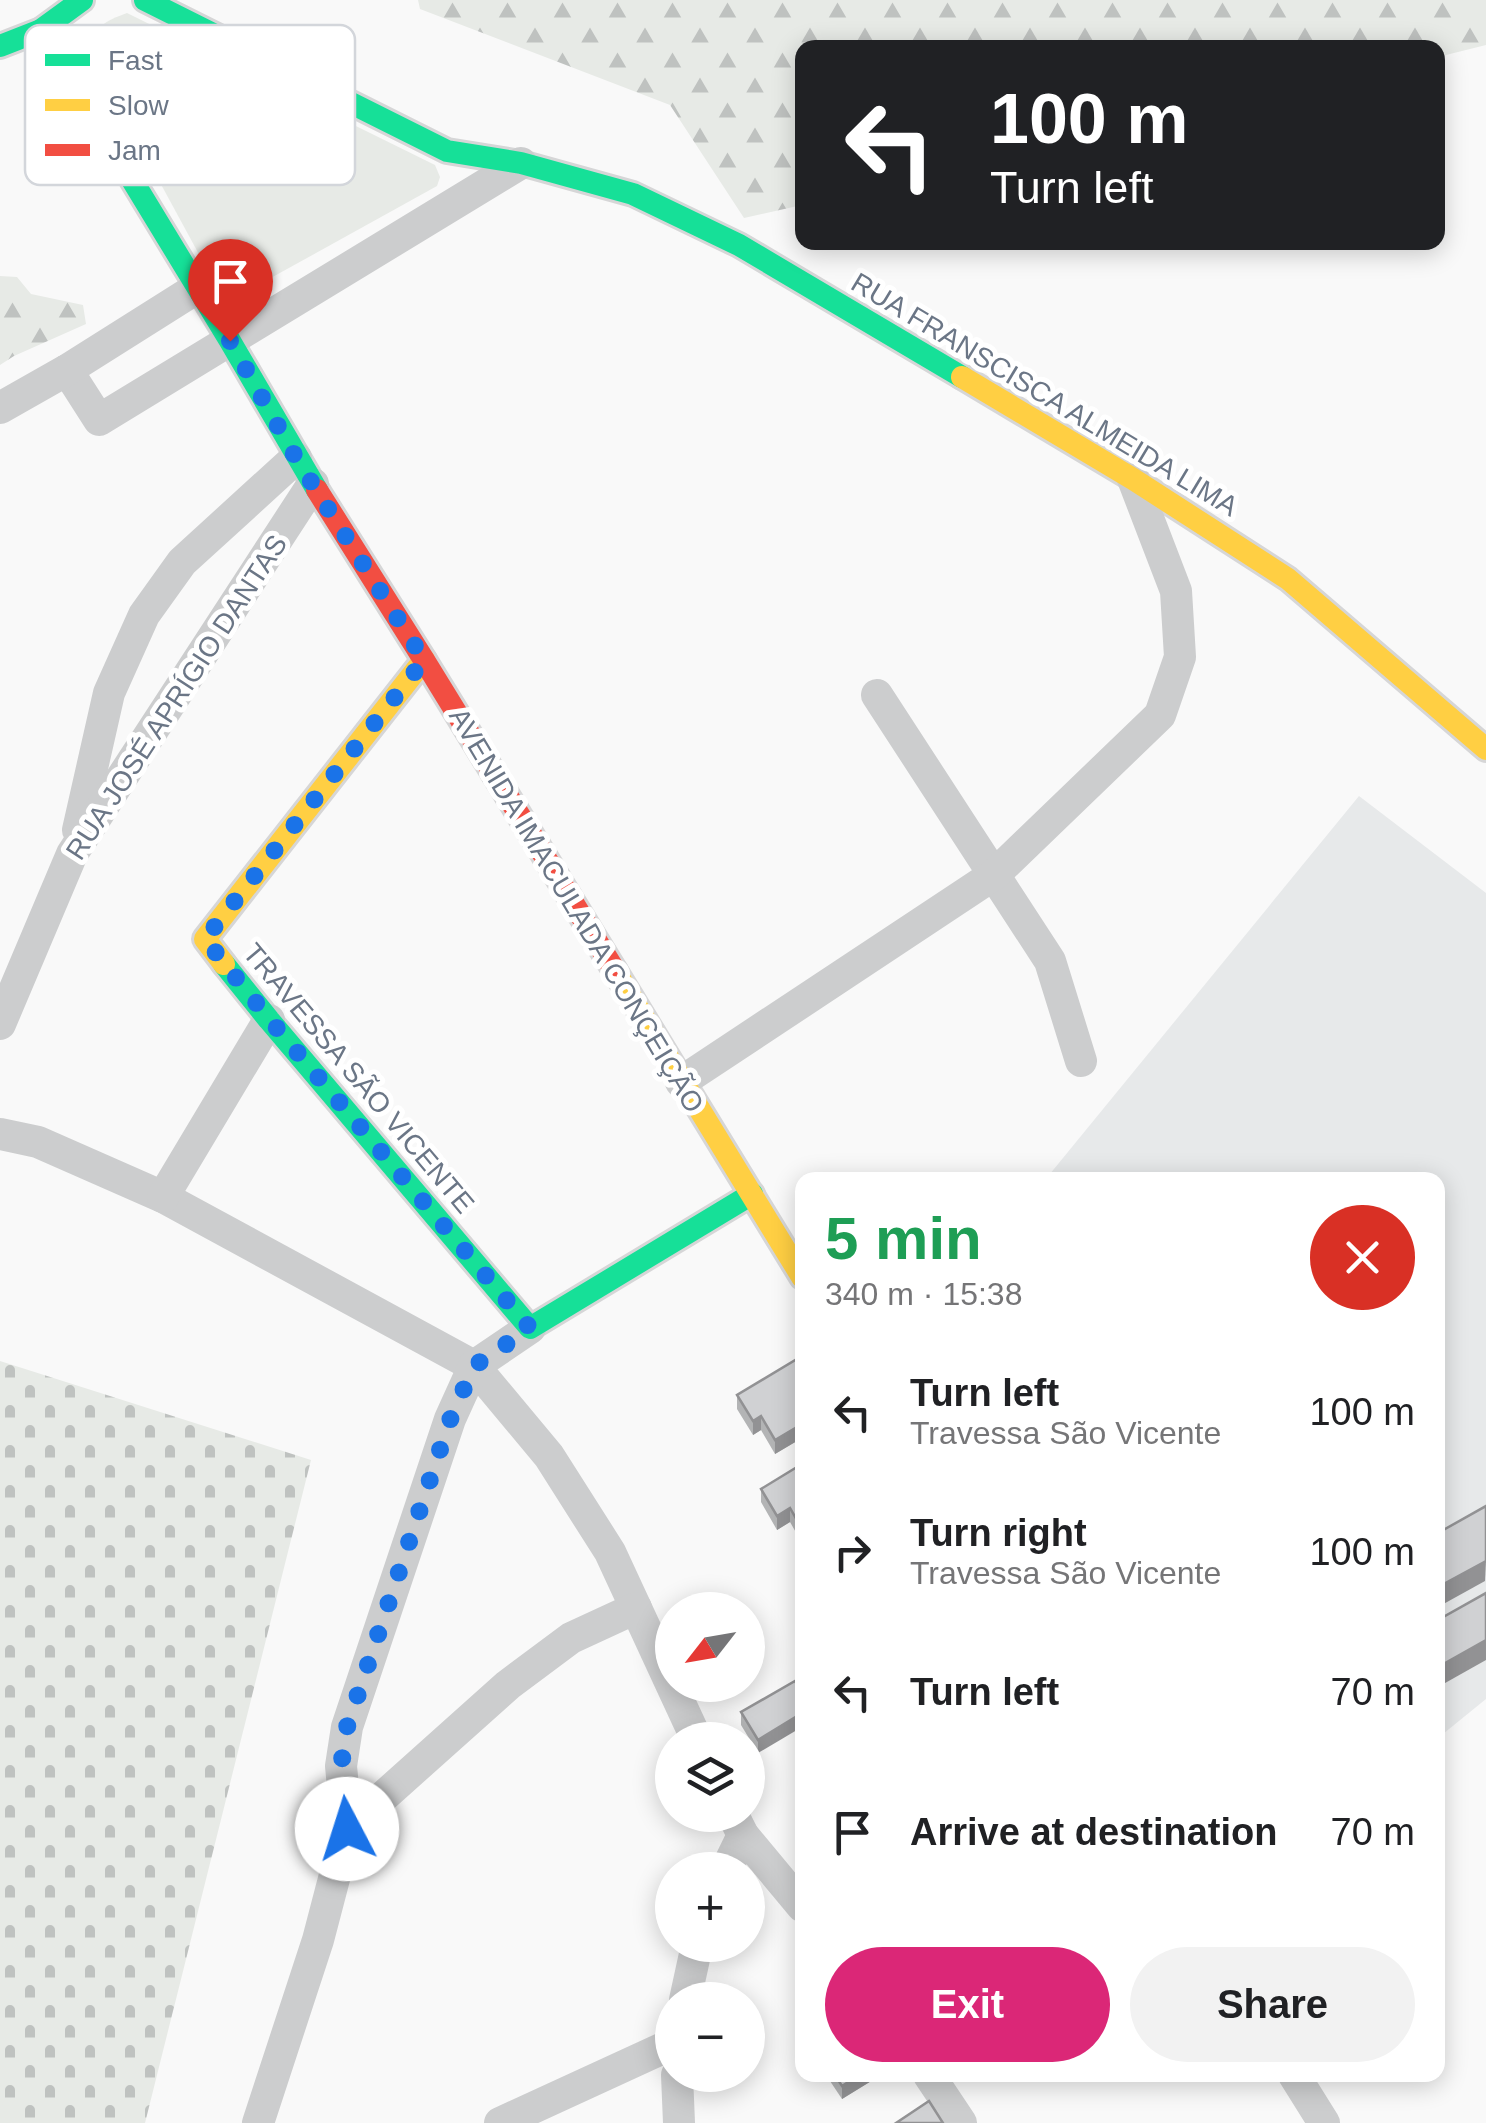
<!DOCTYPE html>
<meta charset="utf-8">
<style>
:root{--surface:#fff;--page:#f2f2f2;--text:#202124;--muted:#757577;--accent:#db2777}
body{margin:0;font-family:Helvetica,sans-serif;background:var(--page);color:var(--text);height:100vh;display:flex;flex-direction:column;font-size:38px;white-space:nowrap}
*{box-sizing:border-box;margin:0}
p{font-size:32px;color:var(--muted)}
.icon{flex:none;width:55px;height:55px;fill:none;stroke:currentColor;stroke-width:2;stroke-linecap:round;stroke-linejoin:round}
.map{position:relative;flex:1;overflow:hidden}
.panel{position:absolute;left:795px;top:1172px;width:650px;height:910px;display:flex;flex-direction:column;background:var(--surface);border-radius:20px;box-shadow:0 5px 25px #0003}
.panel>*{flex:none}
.banner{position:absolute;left:795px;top:40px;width:650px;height:210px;border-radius:20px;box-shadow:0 5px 25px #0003;background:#202124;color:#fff;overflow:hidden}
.needle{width:65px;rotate:239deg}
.fabs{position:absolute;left:655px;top:1592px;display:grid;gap:20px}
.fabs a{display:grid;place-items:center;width:110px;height:110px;border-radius:50%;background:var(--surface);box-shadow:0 5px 25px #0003;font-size:50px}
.pin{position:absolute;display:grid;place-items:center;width:85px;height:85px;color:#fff;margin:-102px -42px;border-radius:50% 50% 50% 0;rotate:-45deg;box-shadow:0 0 10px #0007}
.pin .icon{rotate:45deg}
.me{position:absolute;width:110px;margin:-55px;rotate:355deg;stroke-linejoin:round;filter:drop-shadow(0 0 8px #0008)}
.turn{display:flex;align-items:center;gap:35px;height:210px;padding:0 30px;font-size:45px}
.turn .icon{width:130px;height:130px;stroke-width:2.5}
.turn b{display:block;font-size:70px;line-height:85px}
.round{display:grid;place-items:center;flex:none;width:105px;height:105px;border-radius:52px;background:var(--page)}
.headline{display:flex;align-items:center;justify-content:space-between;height:170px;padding:0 30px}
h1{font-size:60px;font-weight:600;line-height:75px;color:#1e9e55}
.primary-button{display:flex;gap:20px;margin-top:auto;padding:20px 30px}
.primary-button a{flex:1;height:115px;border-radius:60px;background:var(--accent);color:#fff;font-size:40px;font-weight:600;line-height:115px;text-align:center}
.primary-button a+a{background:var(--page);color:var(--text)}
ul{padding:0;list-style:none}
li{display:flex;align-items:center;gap:30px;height:140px;padding:0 30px}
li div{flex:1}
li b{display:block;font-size:38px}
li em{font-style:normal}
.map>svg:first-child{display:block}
.built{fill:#e7e9ea}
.forest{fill:url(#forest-firs)}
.cemetery{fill:url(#cemetery-stones)}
.park{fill:#e7eae6}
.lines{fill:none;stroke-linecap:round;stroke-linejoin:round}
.fast-casing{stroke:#d6d6d7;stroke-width:28}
.slow-casing{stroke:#d6d6d7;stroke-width:28}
.jam-casing{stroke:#d6d6d7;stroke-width:28}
.street{stroke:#cccdce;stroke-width:32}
.fast{stroke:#16e098;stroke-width:22}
.slow{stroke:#ffcf43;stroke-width:22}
.jam{stroke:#f24e42;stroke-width:22}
.wall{fill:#b3b4b5}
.shaded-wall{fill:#929294}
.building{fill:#d0d1d3;stroke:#929294;stroke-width:2.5}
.route{stroke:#1a73e8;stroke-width:18;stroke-dasharray:0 32.4}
.labels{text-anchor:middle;stroke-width:10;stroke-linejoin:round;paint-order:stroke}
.street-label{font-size:28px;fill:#6b7686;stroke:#fff}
.key{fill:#fff;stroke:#d3d6db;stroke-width:2.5}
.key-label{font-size:28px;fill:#6b7686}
</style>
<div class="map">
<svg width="1486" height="2123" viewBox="0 0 1486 2123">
<defs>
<pattern id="forest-firs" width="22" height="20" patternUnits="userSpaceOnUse" patternTransform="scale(2.5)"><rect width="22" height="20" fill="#e7eae6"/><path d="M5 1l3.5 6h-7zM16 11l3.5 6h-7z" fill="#bfc2c0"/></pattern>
<pattern id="cemetery-stones" width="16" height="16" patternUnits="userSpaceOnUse" patternTransform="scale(2.5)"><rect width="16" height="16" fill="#e7eae6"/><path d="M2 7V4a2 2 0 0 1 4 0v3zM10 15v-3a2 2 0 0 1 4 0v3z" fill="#bfc2c0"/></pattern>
</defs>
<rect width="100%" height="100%" fill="#f9f9f9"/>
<path class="built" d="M1359 796 1486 893V1699L1438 1738V1180H1045Z"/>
<g class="forest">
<path d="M418 0H1486V45L1438 57V48H802V205L744 218 670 105 420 9Z"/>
<path d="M0 276 17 277 31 294 83 305 86 324 14 356 0 365Z"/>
</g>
<path class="cemetery" d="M0 1361 311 1460 145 2123H0Z"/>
<path class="park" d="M127 13 435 165 440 177 437 186 242 294 225 293 214 282 87 48C96 26 105 21 127 13Z"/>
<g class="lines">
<defs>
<g id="fast">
<path d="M145 0 447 151 521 163 633 194 739 245 962 377"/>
<path d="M41 30 230 341 317 490"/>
<path d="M0 46 41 30 82 0"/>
<path d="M224 964 269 1020 530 1328 752 1194"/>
</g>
<g id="slow">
<path d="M962 377 1133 479 1288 579 1486 749"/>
<path d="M224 964 205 939 424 660"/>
<path d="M615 971 802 1277"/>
</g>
<path id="jam" d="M317 490 424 660 615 971"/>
</defs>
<use href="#fast" class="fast-casing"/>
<use href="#slow" class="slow-casing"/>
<use href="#jam" class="jam-casing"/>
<g class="street">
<path d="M67 370 99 420 521 163"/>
<path d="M0 408 67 370 197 288"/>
<path d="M877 695 1050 961 1081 1061"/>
<path d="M78 830 109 693 144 615 182 562 296 458"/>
<path d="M0 1024 72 854 313 484"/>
<path d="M681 1082 995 874 1160 715 1180 657 1176 591 1133 479"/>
<path d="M0 1134 38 1142 163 1197 474 1366 549 1456 610 1552 697 1740"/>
<path d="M163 1197 269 1020"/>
<path d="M733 1815 743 1835 802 1906"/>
<path d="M347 1829 508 1685 571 1638 636 1608"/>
<path d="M726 1870 743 1835"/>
<path d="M685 2000 697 1945"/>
<path d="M677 2075 679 2123"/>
<path d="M929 2075 961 2123"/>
<path d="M1294 2075 1324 2123"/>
<path d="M258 2123 318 1940 347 1829 341 1766 347 1727 450 1419 474 1366 530 1328"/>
<path d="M500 2123 672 2044"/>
</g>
<use href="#fast" class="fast"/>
<use href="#slow" class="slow"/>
<use href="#jam" class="jam"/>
</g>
<g class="wall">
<path d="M802 1356V1438L775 1454 761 1430 753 1435 737 1409V1395Z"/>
<path d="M802 1464V1543L790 1522 777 1530 761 1502V1489Z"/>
<path d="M795 1681 758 1753 741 1725V1712Z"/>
<path d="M826 2075H881L842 2099Z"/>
</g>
<g class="shaded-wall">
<path d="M761 1416V1430L753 1435V1421Z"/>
<path d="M802 1424V1438L775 1454V1440Z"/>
<path d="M790 1508V1522L777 1530V1516Z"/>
<path d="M1486 1561 1485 1581 1438 1607V1587Z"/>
<path d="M1486 1640V1660L1438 1687V1667Z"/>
<path d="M802 1713V1727L758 1753V1740Z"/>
<path d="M859 2075H881L842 2099V2086Z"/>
</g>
<g class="building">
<path d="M802 1356V1424L775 1440 761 1416 753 1421 737 1395Z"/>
<path d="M802 1464V1529L790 1508 777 1516 761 1489Z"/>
<path d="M1486 1506V1561L1438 1587V1533Z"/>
<path d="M1486 1593V1640L1438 1667V1620Z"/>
<path d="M795 1681 802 1695V1713L758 1740 741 1712Z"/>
<path d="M835 2075H859L842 2086Z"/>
<path d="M929 2101 943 2123H896Z"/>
</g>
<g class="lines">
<path class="route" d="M230 341 296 458 424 660 205 939 270 1020 530 1328 474 1366 450 1420 347 1727 341 1766 347 1829"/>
</g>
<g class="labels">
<g class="street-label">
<text transform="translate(1045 394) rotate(31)" y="10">RUA FRANSCISCA ALMEIDA LIMA</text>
<text transform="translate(176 697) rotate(-57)" y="10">RUA JOSÉ APRÍGIO DANTAS</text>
<text transform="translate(577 910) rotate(59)" y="10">AVENIDA IMACULADA CONÇEIÇÃO</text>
<text transform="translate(359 1078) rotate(50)" y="10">TRAVESSA SÃO VICENTE</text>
</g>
</g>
<rect x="25" y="25" width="330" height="160" rx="15" class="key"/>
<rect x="45" y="54" width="45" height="12" fill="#16e098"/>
<rect x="45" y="99" width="45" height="12" fill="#ffcf43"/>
<rect x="45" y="144" width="45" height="12" fill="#f24e42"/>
<g class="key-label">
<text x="108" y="70">Fast</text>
<text x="108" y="115">Slow</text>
<text x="108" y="160">Jam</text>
</g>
</svg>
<div class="fabs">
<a><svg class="needle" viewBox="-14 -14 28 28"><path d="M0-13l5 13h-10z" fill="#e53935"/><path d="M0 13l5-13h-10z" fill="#757577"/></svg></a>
<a><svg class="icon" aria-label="layers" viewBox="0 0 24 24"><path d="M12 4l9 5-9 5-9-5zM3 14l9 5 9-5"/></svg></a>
<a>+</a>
<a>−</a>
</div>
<div class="pin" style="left:230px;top:341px;background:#d93025"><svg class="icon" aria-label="arrive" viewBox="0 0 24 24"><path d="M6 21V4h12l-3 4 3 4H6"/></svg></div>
<svg class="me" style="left:347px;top:1829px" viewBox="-20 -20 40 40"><circle r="19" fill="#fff"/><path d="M0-13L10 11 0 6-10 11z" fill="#1a73e8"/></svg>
<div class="banner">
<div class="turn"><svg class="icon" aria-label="left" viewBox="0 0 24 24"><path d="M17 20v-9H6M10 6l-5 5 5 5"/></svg><div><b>100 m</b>Turn left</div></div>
</div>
<section class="panel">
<div class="headline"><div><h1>5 min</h1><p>340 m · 15:38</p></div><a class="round" style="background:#d93025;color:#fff"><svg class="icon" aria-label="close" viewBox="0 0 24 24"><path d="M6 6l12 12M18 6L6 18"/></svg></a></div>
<ul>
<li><svg class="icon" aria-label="left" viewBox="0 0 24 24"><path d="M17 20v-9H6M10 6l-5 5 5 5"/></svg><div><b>Turn left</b><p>Travessa São Vicente</p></div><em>100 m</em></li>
<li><svg class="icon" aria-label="right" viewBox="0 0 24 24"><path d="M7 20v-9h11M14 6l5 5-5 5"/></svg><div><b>Turn right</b><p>Travessa São Vicente</p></div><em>100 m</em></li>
<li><svg class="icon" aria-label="left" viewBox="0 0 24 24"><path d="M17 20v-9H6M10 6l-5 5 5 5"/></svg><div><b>Turn left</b></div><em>70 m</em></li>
<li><svg class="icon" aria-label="arrive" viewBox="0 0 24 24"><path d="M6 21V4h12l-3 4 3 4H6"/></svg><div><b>Arrive at destination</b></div><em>70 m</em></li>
</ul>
<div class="primary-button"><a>Exit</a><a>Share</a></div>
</section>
</div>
